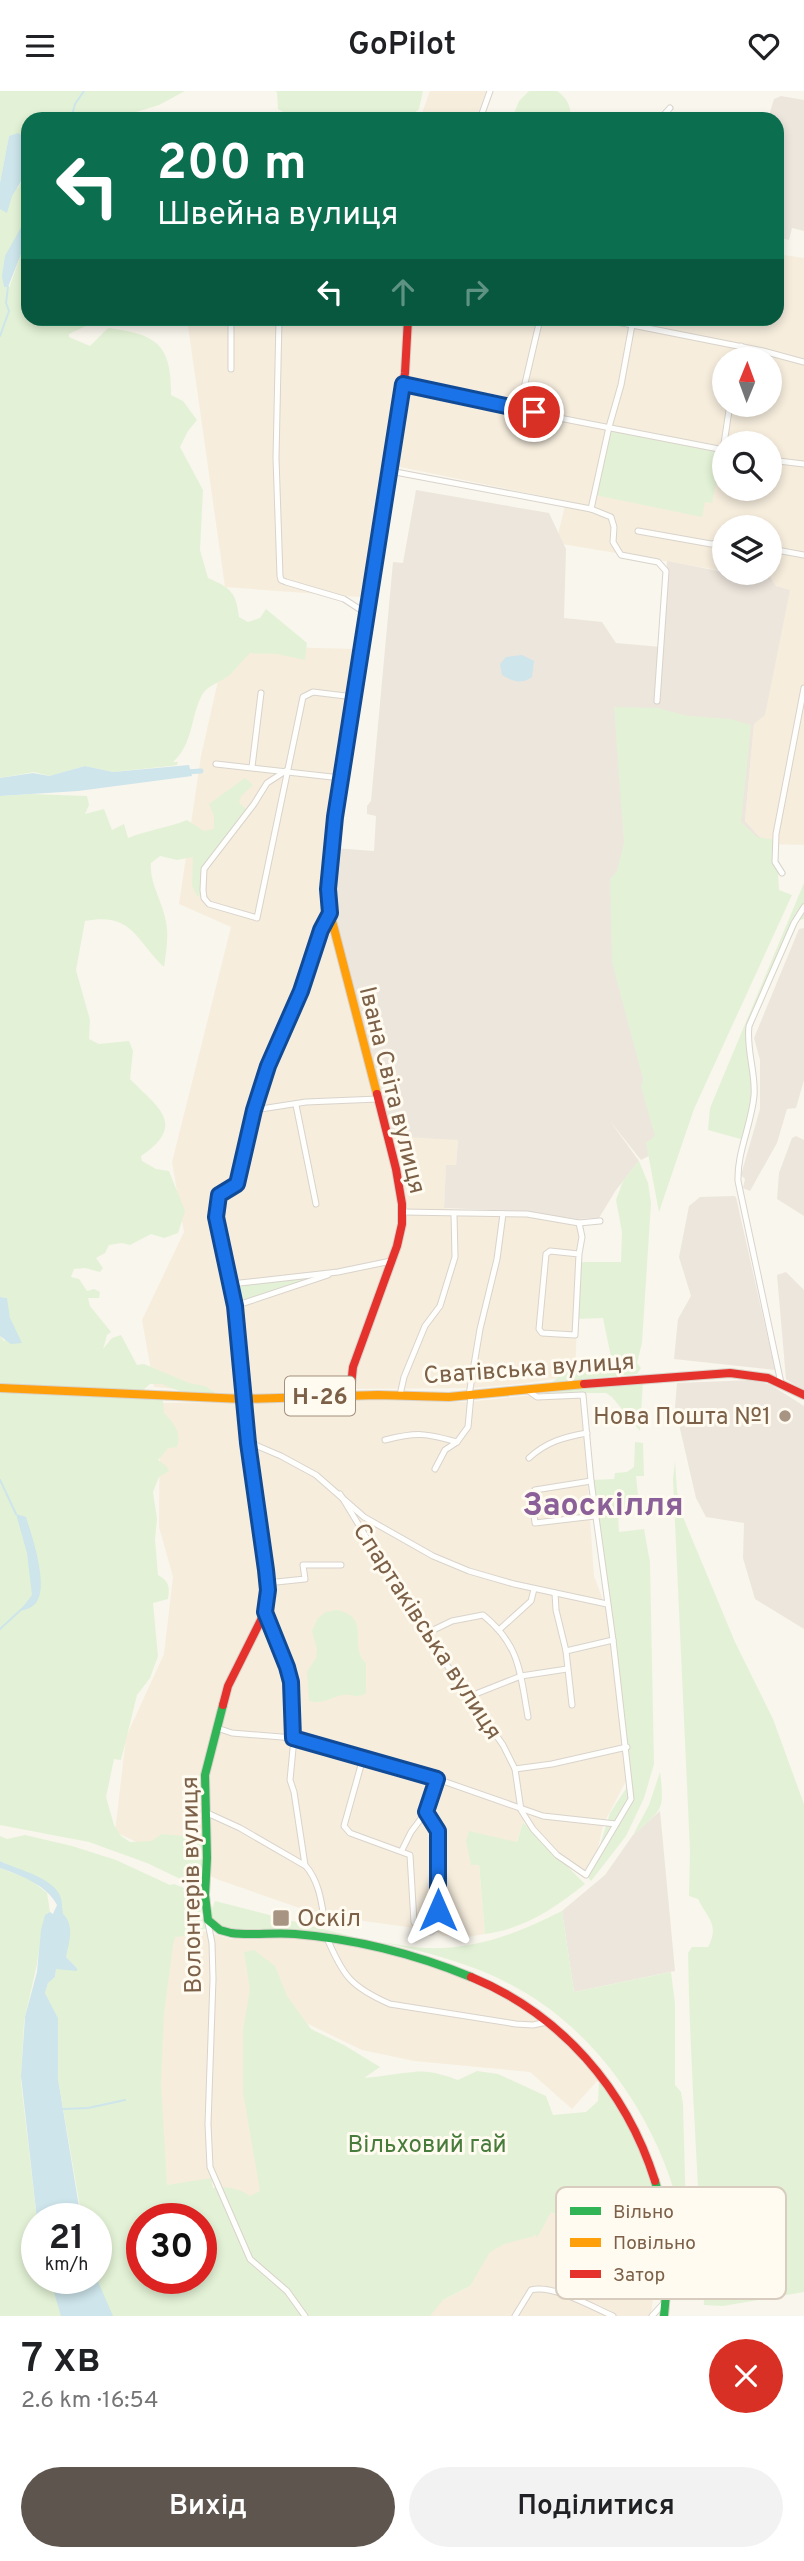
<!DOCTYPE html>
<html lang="uk">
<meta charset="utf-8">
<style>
:root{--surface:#fff;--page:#f2f2f2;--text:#202124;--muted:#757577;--accent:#5d554e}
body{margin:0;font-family:Overpass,sans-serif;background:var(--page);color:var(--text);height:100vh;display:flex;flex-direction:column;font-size:26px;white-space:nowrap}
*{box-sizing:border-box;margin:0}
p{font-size:23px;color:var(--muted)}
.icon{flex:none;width:38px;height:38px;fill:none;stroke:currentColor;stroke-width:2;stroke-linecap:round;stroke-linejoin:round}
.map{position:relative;height:2225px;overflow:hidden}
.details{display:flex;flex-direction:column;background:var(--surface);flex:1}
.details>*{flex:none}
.banner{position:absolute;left:21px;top:21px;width:763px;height:214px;border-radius:21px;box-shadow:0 4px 10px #0003;background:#0b6e4f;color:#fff;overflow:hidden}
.needle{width:46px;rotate:1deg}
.buttons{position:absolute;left:712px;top:256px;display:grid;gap:14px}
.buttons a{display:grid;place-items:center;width:70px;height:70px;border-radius:50%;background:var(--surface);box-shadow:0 4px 10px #0003;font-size:35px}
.speed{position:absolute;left:21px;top:2112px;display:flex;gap:14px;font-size:35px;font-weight:700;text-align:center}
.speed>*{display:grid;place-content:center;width:91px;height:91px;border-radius:50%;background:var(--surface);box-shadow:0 4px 10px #0003;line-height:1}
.speed small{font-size:18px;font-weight:400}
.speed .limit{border:10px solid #d22;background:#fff;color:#111}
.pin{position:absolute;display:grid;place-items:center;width:60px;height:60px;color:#fff;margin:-30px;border:4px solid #fff;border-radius:50%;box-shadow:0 2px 7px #0007}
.me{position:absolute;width:77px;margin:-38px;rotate:0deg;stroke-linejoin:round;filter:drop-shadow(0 0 5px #0008)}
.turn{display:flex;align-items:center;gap:24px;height:147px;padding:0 21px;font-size:32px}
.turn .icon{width:91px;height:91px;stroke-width:2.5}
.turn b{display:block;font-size:49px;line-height:60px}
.lanes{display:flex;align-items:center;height:66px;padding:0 21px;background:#0003;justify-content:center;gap:35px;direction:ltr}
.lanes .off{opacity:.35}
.round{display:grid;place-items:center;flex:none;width:74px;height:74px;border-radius:37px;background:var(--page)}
.summary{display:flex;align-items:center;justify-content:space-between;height:119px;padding:0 21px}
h1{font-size:42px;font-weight:600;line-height:52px}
.action{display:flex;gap:14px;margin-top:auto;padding:14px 21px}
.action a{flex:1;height:80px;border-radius:42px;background:var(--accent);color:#fff;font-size:28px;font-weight:600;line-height:80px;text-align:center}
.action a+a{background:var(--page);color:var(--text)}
header{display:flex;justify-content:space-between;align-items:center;height:91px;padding:0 21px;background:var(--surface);font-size:32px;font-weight:600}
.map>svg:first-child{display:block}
.residential{fill:#f6eddd;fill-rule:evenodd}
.industrial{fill:#ede6dd}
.green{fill:#e3f2d6;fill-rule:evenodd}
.water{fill:#cde5eb}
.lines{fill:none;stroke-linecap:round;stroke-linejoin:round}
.stream{stroke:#cde5eb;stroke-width:2}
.canal{stroke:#cde5eb;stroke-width:5}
.street-casing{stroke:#d9d3cb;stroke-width:7}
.fast-casing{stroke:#d9d2c9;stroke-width:10}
.slow-casing{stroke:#d9d2c9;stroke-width:10}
.jam-casing{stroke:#d9d2c9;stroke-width:10}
.street{stroke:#fefefc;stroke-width:5}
.fast{stroke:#30b455;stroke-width:8}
.slow{stroke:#ff9f0a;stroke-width:8}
.jam{stroke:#e5322d;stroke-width:8}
.route-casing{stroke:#114b97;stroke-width:18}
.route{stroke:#1a73e8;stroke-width:12}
.poi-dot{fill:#a89482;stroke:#fffbf0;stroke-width:2.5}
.labels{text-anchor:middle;stroke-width:6;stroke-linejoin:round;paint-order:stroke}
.shield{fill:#fffbf0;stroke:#a38e7a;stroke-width:2}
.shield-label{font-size:23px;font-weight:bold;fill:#7c6048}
.street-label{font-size:24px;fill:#7c6048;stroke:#fffbf0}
.poi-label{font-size:24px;fill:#7c6048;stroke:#fffbf0;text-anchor:end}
.park-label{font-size:24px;fill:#487c3c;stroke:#fffbf0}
.district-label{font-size:32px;font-weight:bold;fill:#8b6098;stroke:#fffbf0}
.key{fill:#fffbf0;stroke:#d8ccbe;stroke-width:2}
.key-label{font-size:19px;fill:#7c6048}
</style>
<header><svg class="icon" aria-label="menu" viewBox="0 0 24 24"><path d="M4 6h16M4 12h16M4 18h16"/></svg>GoPilot<svg class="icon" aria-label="heart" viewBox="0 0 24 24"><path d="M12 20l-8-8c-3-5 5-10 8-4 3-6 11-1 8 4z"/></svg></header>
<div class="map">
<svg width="804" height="2225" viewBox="0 0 804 2225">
<rect width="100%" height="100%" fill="#f9f6ed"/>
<g class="residential">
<path d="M430 0H486L476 28H420Z"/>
<path d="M777 163 804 167V754L766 753 745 730 754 633 789 499 776 495 767 481H770V436H724V480L556 452 566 410 395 375 373 507 225 496 188 235 169 228H777ZM724 268H770V313H724ZM724 352H770V397H724Z"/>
<path d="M245 555 354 558 332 703 322 796 326 825 375 1008 387 1045 458 1048 456 1074 446 1075 444 1117 477 1123H527L581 1135 575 1285 519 1293 471 1297 340 1298 245 1304 154 1296 142 1229 184 1141 172 1071 231 836 179 813 201 665 218 590Z"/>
<path d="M581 1299 594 1485 607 1520 626 1690 603 1734 598 1757 586 1781 560 1762 530 1730 523 1731 516 1753 476 1742 485 1843 467 1846 443 1845 436 1840 320 1824 219 1789 115 1741 126 1646 164 1563 173 1486 159 1436 160 1312 382 1309 468 1311Z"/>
<path d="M168 1830 231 1848 277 1844 356 1852 478 1891 521 1914 558 1945 598 1989 572 2018 530 1981 414 1970 362 1959 304 1931 265 2110 223 2116 212 2090 167 2094 151 1978Z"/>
<path d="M551 2121 583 2139 596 2149 603 2160 620 2149 642 2146 659 2151 651 2225H426L434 2214 470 2195 484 2150Z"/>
</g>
<g class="industrial">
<path d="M781 5 804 9V140L792 137 789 149 777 146V28H768L774 8Z"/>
<path d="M416 399 549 422 566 458 564 527 602 531 616 552 661 556 667 470 724 481H767L776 495 790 499 765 624 754 633 745 730 766 753 664 1057 641 1069 610 1030 639 1070 616 1099 599 1127 576 1128 517 1120 444 1117 446 1074H456L458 1049 387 1045 330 804 333 757 374 760 376 725 367 723V715L371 710 393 471 403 472Z"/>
<path d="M804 837V989L796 1017 787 1018 777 1052 750 1100 743 1097 745 1088 741 1084 760 1018V969L754 947 799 838Z"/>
<path d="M796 1045 804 1049V1125L777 1108 779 1082 792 1047Z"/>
<path d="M734 1105 736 1106 775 1279 674 1268 678 1228 691 1205 679 1166 689 1115 700 1106Z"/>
<path d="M786 1181 804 1199V1300L786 1288 777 1184Z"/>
<path d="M753 1289 771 1294 804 1315V1538L755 1508 743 1467 744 1432 706 1426 696 1407 675 1316 677 1292Z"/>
<path d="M660 1720 675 1880 574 1901 562 1820 605 1784 633 1744Z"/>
</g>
<g class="green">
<path d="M0 0H185L159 14 130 23 129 28H28V48L24 45H9L0 92Z"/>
<path d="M274 0H423L419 18 409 27 295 28 278 18 277 1Z"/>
<path d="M529 0H557C567 7 572 16 570 28H512L519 10Z"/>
<path d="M28 79V136L24 132C14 154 0 170 4 196H7L8 200 21 163 23 147 28 138V228H94L90 233 69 243V246L90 255 108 237C156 243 172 253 171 304L183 310 197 329 188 340 180 356 203 399 200 459 208 487C231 497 236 501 239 526L248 531 260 527 266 518 307 552 305 569 277 563 250 562C243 569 237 576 231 583 221 592 207 593 201 606 190 629 193 653 173 671H178L177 674 170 675 113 681 85 675 49 685 34 681 0 687V96L18 97Z"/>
<path d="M609 336 723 359 712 412 705 411 702 426 595 404Z"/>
<path d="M614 616 657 617 688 625 730 628 751 634 741 731 757 746 776 749 779 799 792 804 694 1018 659 1121 646 1052 655 1045 641 995 643 988 612 871 610 788 617 780 624 752Z"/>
<path d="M245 687 253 694 241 705 239 712 248 720 208 770 203 799 198 806 192 795 193 766 177 769 160 765 151 772C149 792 163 811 166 831 169 846 166 862 164 876 135 849 133 821 85 830L76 879 90 929 89 948 99 953 129 950 133 960 130 988C157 1016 188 1033 141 1065L142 1070 156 1078 169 1080 185 1120 178 1142 164 1147 151 1143 130 1154 122 1152 109 1154 105 1162 96 1167 103 1177 100 1181 85 1177 74 1178 71 1186 79 1188 87 1200 94 1198 100 1201 99 1207H88L90 1215 111 1241 107 1244 103 1258 112 1247 121 1244 137 1274 144 1273 189 1292 205 1295 217 1303 181 1301 162 1293H150L143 1299 0 1294V1245L4 1250 15 1242 7 1218V1207L0 1206V705L31 703 87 705 89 714 85 723 104 718 112 739 124 733 128 747C147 739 168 737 187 729L204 740 214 738V725L209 713Z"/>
<path d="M804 792V828L796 830 749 935 754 1002 744 1049 708 1039 710 1017Z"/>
<path d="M639 1070 648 1092 651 1112 642 1252 637 1272 641 1277 637 1283 552 1291 567 1280 580 1279 589 1271 611 1266 603 1227 577 1228 578 1171H621L622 1141 616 1109 623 1090Z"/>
<path d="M338 1181 235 1215 231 1193Z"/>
<path d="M643 1290 640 1340 612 1306 606 1302H546L543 1300Z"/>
<path d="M0 1299 157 1306 163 1310 164 1322C174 1333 182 1341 177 1356L168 1357 158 1369 166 1375 169 1380 159 1386 153 1401 157 1428 155 1448 158 1484C169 1490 170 1496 168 1508L153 1512 158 1565 150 1587 137 1604 121 1669 114 1668 106 1706 114 1734 121 1745 130 1751 151 1750 162 1743 195 1746 207 1759 202 1795H195L147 1772 89 1751 0 1734Z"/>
<path d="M635 1351 643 1352 644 1385H636L638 1404 633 1405 634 1419 618 1421 619 1441 644 1438 650 1471 654 1673 644 1707 626 1745 591 1790 586 1784 600 1754 610 1722 629 1693 591 1389 614 1388 615 1382 627 1381 634 1376Z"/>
<path d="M675 1370 677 1400 683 1426 735 1551 773 1628 804 1713V2201L723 2215 704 2214C699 2097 690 1979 688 1862L692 1856H708C720 1833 707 1827 698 1808L689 1805 690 1760 673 1388Z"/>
<path d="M337 1519C373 1527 347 1555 366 1572V1602C357 1608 353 1603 343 1604 330 1606 323 1614 309 1610L307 1581 316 1567 317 1558 312 1540 318 1527 326 1521Z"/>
<path d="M660 1681C665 1721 662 1718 633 1744L649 1714Z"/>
<path d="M523 1731 585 1793C555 1817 524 1838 485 1843L479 1774H471L466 1750 469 1740 517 1751Z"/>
<path d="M25 1744 72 1755 116 1769 170 1794 174 1793 189 1799 209 1836 186 1845 175 1846 173 1854 164 1922 161 1993 167 2094 211 2087 213 2097C226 2094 240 2098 250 2105L260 2100 243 2001V1939L250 1898 244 1861 254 1859 275 1875 287 1905 311 1938 344 1954 380 1976 364 1987C381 1986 397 1982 414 1981 429 1979 444 1984 458 1989L477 1980 498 1983 546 2005 553 2024 586 2021 598 2010 599 1992 611 2000 631 2034 656 2108V2128L642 2146 620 2149 603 2161C592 2142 571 2129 551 2121L537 2147 535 2143 534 2145 504 2153 490 2161 470 2195 443 2209 430 2225H105L96 2188V2128H82L58 1988V1927L45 1902 48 1892 55 1886 56 1878 77 1877 66 1866 62 1823 48 1792 0 1770V1745L7 1748ZM142 2128H201V2188H142Z"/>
<path d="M0 1777 31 1789 47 1802 50 1821 45 1825 41 1844 37 1873 24 1931 21 1991 37 2128V2188H51L62 2225H0Z"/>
<path d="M215 1810 354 1846 379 1856 331 1845 227 1840 212 1828 210 1824Z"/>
<path d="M562 1820 574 1901 671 1881 675 1912V1994L681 2001 683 2013 687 2160C675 2057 610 1948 517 1897 475 1873 429 1862 382 1851 396 1853 411 1856 425 1857 475 1859 519 1842 562 1820Z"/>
</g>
<g class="water">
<path d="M18 42 28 48V79L12 105 7 122 0 118V92L9 45Z"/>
<path d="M24 131 28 139 23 147 21 163 8 196H4L2 185 5 165Z"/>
<path d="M522 564 534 570 532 586C521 594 512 590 502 584L500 573 506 566Z"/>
<path d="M189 674 192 685 78 700 0 705V687L33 682 49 685 85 675 113 681Z"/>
<path d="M0 1206 7 1207 10 1227 22 1252 11 1253 0 1245Z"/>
<path d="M16 1423 26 1426C32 1445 50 1497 35 1513 31 1517 25 1519 20 1520L32 1504 27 1462Z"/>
<path d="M0 1770C18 1779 54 1786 61 1807 62 1812 62 1818 63 1823 75 1835 69 1850 66 1866L77 1877V1880L56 1878 55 1886 48 1892 45 1902 58 1927V1988L81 2128H37L21 1985 25 1926 37 1881 41 1839 45 1824 50 1821 53 1823 57 1814C47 1794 20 1784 0 1777Z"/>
<path d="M96 2186 113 2225H61L50 2188Z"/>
</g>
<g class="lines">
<g class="stream">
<path d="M71 28 75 13 84 0"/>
<path d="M0 245 9 220 6 212 8 196"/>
<path d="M0 1389 16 1423"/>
<path d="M0 1538 25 1515"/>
<path d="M63 2018 88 2017 125 2009"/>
</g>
<path class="canal" d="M186 681 201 680"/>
<defs>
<g id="street">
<path d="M480 28 490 0"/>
<path d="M660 28 670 17"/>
<path d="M279 228 276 367 280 485 281 489 286 491 344 508 367 523"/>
<path d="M399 228 408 236"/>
<path d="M602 228 763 260 804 271"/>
<path d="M739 268 741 255"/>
<path d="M231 278V228"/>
<path d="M403 293 549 325 724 359"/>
<path d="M519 318 540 228"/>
<path d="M723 359 730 313"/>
<path d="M770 369 804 373"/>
<path d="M390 380 591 418 611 426 614 436 613 451 621 464 658 471 666 480 657 610"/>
<path d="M591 418 609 336 621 294 632 234"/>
<path d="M638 440 711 453 724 451"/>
<path d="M770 455 782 460 804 464"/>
<path d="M216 673 341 687"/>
<path d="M252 676 261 602"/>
<path d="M287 679 267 692 254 713 204 778 203 799 204 807 209 813 257 827 303 606 313 601 354 606"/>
<path d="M782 782 775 771 776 743 804 597"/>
<path d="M296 1014 316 1113"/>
<path d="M254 1019 306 1011 378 1008"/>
<path d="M402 1121 527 1123 579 1132 600 1130"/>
<path d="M579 1163 550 1160 546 1163 539 1238 542 1242 575 1244 579 1163 582 1146 579 1132"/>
<path d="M231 1193 338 1181 391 1170"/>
<path d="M235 1215 328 1184"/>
<path d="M781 1292 738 1090C737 1061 751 1035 754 1005 756 982 746 959 749 935L794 832 804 816"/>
<path d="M400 1304 404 1286 425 1235 440 1215 455 1166 454 1123"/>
<path d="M469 1304 480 1238 497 1168 503 1123"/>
<path d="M243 1308 235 1215 216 1126 219 1104 237 1093 254 1019 268 976 301 900 321 839 329 823"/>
<path d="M385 1349C417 1341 425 1342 457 1351"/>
<path d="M248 1351 281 1365 316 1384 364 1426 433 1465 469 1480 514 1493 607 1513"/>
<path d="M529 1367C546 1351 564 1346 587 1342"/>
<path d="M435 1378 445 1359 457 1351 468 1336 471 1304"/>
<path d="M535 1399 591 1390"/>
<path d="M340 1403 425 1543 503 1654 515 1678 521 1719 533 1738 557 1764 586 1784 631 1708 613 1549 591 1390 583 1304 537 1306 527 1299"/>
<path d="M533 1415 535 1432 595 1425"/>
<path d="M267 1492 305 1488 303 1474H341"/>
<path d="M555 1502 556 1519 566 1560 572 1614"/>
<path d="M265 1521 287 1576 291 1591 294 1647 290 1689 294 1701 305 1774C318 1789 321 1807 324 1827"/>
<path d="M500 1538 531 1510 534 1498"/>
<path d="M425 1543 452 1530 483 1524C520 1554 520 1581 528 1626"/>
<path d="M566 1560 613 1549"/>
<path d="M468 1606 521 1585 567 1578"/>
<path d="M217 1637 232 1642 294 1647 437 1688 543 1725 616 1733"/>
<path d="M363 1667 344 1735 350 1742 410 1764 414 1831 421 1839 431 1841 436 1837 438 1819 439 1749 438 1740 426 1721"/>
<path d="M515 1678 552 1673 627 1656"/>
<path d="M205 1721 240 1737 304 1774"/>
<path d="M402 1759 411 1741 426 1721 437 1688"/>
<path d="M208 1832 212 1852 213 1888 208 2033 210 2076 250 2168 287 2200 305 2225"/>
<path d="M327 1847C343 1885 351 1896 390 1913L516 1933 533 1934 547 1931"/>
<path d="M515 2225 531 2199C553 2193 592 2216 613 2225"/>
<path d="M652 2225 664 2212"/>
</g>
<g id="fast">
<path d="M223 1614 205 1684 207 1767 205 1804 208 1829 220 1839 231 1842C252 1845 274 1841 295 1843 356 1848 415 1863 471 1886"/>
<path d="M655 2090C670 2139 669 2175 664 2225"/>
</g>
<g id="slow">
<path d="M342 684 328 798 330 822 377 1003"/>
<path d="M0 1297 243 1308 378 1304 449 1306 584 1293"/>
</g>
<g id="jam">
<path d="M342 684 405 282 408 228"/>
<path d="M584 1293 730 1282 768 1287 804 1304"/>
<path d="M350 1304 353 1276 397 1155 402 1133V1113L396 1078 377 1003"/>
<path d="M223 1614 228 1595 265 1521 268 1499 243 1308"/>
<path d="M471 1886C561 1923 626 1998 655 2090"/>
</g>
</defs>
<use href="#street" class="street-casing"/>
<use href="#fast" class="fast-casing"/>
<use href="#slow" class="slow-casing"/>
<use href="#jam" class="jam-casing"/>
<use href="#street" class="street"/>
<use href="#fast" class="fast"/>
<use href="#slow" class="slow"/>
<use href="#jam" class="jam"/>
</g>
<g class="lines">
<defs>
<path id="route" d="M438 1819V1740L426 1721 437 1688 293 1647 291 1591 287 1576 265 1521 268 1499 266 1479 248 1352 235 1215 216 1126 219 1104 237 1093 254 1019 268 975 301 900 321 839 330 822 328 798 335 726 403 293 534 321"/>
</defs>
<use href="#route" class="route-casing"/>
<use href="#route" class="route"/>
</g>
<g class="poi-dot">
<circle cx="785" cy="1325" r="7"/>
<rect x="272" y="1818" width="18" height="18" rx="3.5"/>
</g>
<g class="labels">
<rect class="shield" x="285" y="1285.5" width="70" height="39" rx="5"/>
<g class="shield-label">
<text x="320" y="1313">Н-26</text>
</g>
<g class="street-label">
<text transform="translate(393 999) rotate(76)" y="8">Івана Світа вулиця</text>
<text transform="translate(529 1277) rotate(-4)" y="8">Сватівська вулиця</text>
<text transform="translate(428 1540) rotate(57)" y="8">Спартаківська вулиця</text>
<text transform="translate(191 1794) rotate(-91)" y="8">Волонтерів вулиця</text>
</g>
<g class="poi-label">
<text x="771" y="1333">Нова Пошта №1</text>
<text x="297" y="1835" text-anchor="start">Оскіл</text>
</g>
<g class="park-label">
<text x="427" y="2061">Вільховий гай</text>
</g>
<g class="district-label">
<text x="603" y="1424">Заоскiлля</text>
</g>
</g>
<rect x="556" y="2096" width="230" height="112" rx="10" class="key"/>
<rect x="570" y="2116" width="31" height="8" fill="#30b455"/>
<rect x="570" y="2147" width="31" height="9" fill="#ff9f0a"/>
<rect x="570" y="2179" width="31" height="8" fill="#e5322d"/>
<g class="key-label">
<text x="613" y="2127">Вільно</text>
<text x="613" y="2158">Повільно</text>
<text x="613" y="2190">Затор</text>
</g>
</svg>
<div class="buttons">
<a><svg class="needle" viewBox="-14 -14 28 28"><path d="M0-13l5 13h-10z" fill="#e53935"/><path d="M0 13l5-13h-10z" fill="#757577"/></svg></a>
<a><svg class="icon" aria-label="search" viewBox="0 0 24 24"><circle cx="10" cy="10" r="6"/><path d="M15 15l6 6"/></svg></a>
<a><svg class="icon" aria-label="layers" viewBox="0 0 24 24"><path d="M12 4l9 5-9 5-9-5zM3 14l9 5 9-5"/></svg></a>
</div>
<div class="speed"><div>21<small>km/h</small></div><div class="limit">30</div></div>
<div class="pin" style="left:534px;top:321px;background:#d93025"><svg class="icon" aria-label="arrive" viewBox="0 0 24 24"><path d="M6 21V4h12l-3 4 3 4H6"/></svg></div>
<svg class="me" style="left:438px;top:1819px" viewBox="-20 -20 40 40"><path d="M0-17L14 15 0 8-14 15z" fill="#1a73e8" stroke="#fff" stroke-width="4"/></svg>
<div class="banner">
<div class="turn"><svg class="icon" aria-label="left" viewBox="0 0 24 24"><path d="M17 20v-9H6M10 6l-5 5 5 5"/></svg><div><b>200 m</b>Швейна вулиця</div></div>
<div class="lanes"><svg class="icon" aria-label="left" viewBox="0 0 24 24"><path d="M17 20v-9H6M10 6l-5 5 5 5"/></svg><svg class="icon off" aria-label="ahead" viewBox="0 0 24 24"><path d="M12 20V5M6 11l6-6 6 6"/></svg><svg class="icon off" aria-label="right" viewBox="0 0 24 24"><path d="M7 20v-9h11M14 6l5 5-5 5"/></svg></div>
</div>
</div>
<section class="details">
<div class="summary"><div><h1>7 хв</h1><p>2.6 km · 16:54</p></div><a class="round" style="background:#d93025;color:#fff"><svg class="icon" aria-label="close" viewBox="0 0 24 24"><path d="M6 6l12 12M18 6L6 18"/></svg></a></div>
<div class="action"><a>Вихід</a><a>Поділитися</a></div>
</section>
